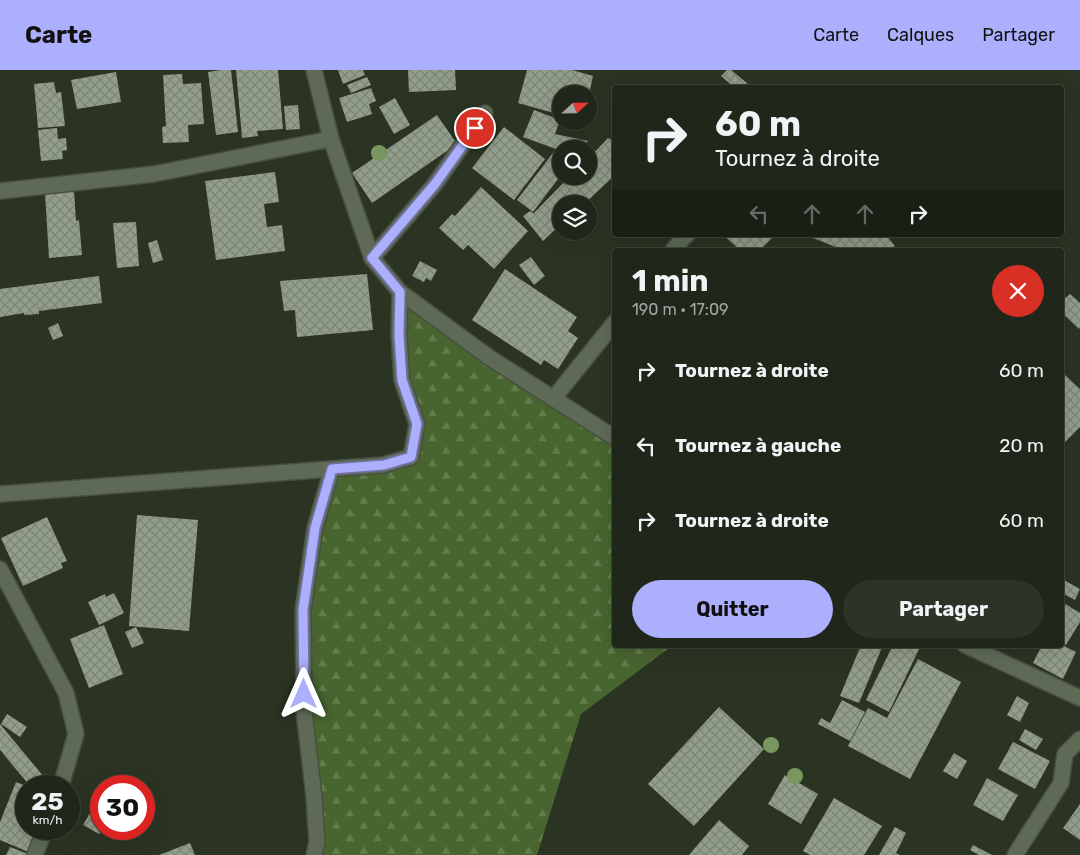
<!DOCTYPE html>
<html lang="fr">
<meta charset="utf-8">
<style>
:root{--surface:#20271a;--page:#2d3327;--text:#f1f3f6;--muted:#a2a5a2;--line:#3d4439;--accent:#acaffb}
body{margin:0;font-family:Rubik,sans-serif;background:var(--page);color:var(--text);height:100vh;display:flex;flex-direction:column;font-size:19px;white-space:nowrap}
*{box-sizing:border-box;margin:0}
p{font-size:16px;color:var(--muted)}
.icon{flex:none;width:28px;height:28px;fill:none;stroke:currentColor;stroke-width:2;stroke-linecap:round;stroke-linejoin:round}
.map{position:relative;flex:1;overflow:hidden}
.sheet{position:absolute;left:612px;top:178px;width:452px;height:400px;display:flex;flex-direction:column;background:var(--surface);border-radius:5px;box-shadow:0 5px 20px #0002,0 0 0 1px var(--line)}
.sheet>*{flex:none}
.banner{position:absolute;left:612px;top:15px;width:452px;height:152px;border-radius:5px;box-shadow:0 5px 20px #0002,0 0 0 1px var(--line);background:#20271a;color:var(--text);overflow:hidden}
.needle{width:32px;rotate:68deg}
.tools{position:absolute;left:552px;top:15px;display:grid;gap:10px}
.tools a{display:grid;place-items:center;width:45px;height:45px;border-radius:50%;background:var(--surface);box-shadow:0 5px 20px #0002,0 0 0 1px var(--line);font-size:25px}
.speed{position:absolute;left:15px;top:705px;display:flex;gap:10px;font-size:25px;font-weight:700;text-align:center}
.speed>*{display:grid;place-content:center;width:65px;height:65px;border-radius:50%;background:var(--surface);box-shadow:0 5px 20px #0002,0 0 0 1px var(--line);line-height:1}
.speed small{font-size:12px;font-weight:400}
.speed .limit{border:8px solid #d22;background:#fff;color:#111}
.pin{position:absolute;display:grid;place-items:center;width:42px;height:42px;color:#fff;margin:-21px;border:2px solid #fff;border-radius:50%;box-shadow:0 1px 5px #0007}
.me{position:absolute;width:55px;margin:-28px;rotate:0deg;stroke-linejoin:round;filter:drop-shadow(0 0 4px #0008)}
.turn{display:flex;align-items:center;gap:18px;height:105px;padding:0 20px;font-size:22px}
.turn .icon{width:65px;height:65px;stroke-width:2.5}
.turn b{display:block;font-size:35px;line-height:42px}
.lanes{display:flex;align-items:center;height:48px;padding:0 20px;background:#0003;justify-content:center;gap:25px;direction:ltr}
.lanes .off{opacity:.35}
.round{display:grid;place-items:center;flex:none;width:52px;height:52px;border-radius:26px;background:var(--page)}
.headline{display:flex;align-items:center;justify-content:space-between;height:85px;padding:0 20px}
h1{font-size:30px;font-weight:700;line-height:38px}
.action{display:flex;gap:10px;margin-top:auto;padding:10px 20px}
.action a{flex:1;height:58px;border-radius:30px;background:var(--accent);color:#111;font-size:20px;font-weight:700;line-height:58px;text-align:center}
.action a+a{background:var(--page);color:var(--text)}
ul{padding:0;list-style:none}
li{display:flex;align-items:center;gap:15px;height:75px;padding:0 20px}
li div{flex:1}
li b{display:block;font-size:19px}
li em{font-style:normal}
header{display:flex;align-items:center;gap:30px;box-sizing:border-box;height:70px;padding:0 25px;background:var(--accent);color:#111}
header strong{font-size:24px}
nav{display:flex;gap:28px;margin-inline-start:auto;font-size:18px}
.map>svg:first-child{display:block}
.forest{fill:url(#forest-firs)}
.building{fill:url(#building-cross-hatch)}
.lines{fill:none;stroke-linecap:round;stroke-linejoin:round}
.street-casing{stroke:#474f41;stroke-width:18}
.street{stroke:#5e6956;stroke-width:15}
.tree{fill:#78975f}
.route-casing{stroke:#7072a3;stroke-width:12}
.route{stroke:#acaffb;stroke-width:9}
</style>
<header>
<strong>Carte</strong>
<nav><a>Carte</a><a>Calques</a><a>Partager</a></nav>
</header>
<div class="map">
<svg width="1080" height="785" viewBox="0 0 1080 785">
<defs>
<pattern id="forest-firs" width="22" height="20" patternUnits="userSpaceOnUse" patternTransform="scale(1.25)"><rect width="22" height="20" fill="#48652f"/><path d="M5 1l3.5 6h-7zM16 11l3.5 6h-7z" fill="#637c4d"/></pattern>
<pattern id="building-cross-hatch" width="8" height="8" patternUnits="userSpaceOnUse" patternTransform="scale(1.25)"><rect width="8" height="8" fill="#929e8a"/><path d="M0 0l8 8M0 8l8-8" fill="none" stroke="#7b8475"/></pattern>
</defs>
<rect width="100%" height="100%" fill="#2b3423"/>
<path class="forest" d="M400 222 615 370V575H673L581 644 537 785H314L303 540 332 399 411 386 417 354 402 310Z"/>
<g class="building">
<path d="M221 0H231L238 62 216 65 208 2Z"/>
<path d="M236 0H278L283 59 257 61 258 66 242 68Z"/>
<path d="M338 0H363L365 5 343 14Z"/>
<path d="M408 0H455L456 20 409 22Z"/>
<path d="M527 0H572L593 6 589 24H561V45L518 33Z"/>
<path d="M727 0H731L753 18H735L721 6Z"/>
<path d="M116 2 121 32 77 39 71 10Z"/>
<path d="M182 4 183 14 201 13 204 54 188 55 189 72 163 73 162 57 166 56 163 5Z"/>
<path d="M367 7 371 15 351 23 347 15Z"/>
<path d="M54 12 56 23 61 22 65 56 38 58 34 14Z"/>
<path d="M371 18 376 31 369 34 372 44 347 52 339 28Z"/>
<path d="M395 28 410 55 394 64 379 37Z"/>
<path d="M298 35 300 59 286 60 284 36Z"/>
<path d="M534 40 560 50 555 64 588 71 581 79H561V105L533 142 517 130 556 79 523 67Z"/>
<path d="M437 45 457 74 372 133 352 103Z"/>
<path d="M504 57 545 89 514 130 472 98Z"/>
<path d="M57 58 58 69 66 68 67 80 62 81 63 89 41 91 38 60Z"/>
<path d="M608 68 615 71V105L584 134H561V154L543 171 523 146 530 141 535 144 534 143 570 106H589V88Z"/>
<path d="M275 102 279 132 264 134 267 157 282 155 285 181 216 190 205 111Z"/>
<path d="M481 117 528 161 494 199 468 175 463 180 439 158 452 144 455 146Z"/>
<path d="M74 121 76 151 79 150 82 185 49 188 45 123Z"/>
<path d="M136 152 139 196 117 198 113 153Z"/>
<path d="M723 165H769L772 168 760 180H740Z"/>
<path d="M806 165H886L895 176 890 180H843Z"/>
<path d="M157 170 163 190 153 193 148 173Z"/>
<path d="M531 187 545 206 534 215 519 195Z"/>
<path d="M420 191 437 200 431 211 426 208 424 212 412 206Z"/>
<path d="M505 199 577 247 568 261 578 268 558 299 544 290 541 295 472 250Z"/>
<path d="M367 204 373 260 297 267 295 240 284 241 280 211Z"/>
<path d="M99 206 102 233 39 241V244L24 245V243L0 247V219Z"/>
<path d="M1070 224 1080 233V257L1079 259 1062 243V231Z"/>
<path d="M58 253 63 266 53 270 48 258Z"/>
<path d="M1062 302 1080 319V357L1065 372 1062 370Z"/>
<path d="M137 445 198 450 189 561 129 556Z"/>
<path d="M47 447 67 491 61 493 63 498 23 516 1 468Z"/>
<path d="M1062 509 1080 519 1075 530 1062 523Z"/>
<path d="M114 523 124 543 99 555 88 532 105 524 106 527Z"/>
<path d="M1062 532 1080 543V552L1066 575 1062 574Z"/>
<path d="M104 555 123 604 89 618 70 569Z"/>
<path d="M136 557 144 573 132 578 125 562Z"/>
<path d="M861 575H883L859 633 840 626Z"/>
<path d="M893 575H921L889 642 866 630Z"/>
<path d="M1042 575H1062L1076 582 1063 609 1033 593Z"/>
<path d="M918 589 961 612 910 709 848 676 868 638 887 648Z"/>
<path d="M1017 626 1029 633 1020 652 1007 645Z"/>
<path d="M842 630 865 642 850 671 818 654 821 648 830 653Z"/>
<path d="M719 637 764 679 694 756 648 714Z"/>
<path d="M7 644 27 657 20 667 1 654Z"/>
<path d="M0 654 44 707 34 716H30L0 680Z"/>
<path d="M1025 659 1043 669 1036 680 1019 670Z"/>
<path d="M1013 672 1050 691 1035 719 998 699Z"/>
<path d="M954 683 967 691 957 709 943 701Z"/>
<path d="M785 705 818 724 801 754 768 734Z"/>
<path d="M987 708 1018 725 1003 751 973 735Z"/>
<path d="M16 712 26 716V759H41L31 783 0 770V752Z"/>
<path d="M834 728 882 756 864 785H810L803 781Z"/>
<path d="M101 731 102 759 99 764 83 755 90 743 93 745Z"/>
<path d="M1080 734V770L1063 758Z"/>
<path d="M719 750 749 776 742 785H689Z"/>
<path d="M895 757 906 763 896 783 900 785H879Z"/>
<path d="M190 773 195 785H159Z"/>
<path d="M973 775 992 785H979L970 780Z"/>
<path d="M10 777 31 785H6Z"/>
</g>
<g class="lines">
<defs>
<g id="street">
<path d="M314 0 331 69 372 188 400 222 490 288 615 368"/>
<path d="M0 121 154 104 331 69"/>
<path d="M673 180 685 166 687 165"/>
<path d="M372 188 435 114 485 43"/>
<path d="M553 329 615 252"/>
<path d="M0 424 383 395 411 387 417 354 402 310 399 265 400 222"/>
<path d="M0 499 66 623 76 664 61 716"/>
<path d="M965 575 1080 628"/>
<path d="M35 785 45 759"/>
<path d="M314 785 317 772 314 727 304 641 303 540 315 458 332 399"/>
<path d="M1015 785 1061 713 1065 684 1080 669"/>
</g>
</defs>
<use href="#street" class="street-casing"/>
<use href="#street" class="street"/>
</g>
<g class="tree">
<circle cx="379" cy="83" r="8"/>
<circle cx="771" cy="675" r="8"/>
<circle cx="795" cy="706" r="8"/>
</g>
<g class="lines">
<defs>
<path id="route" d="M304 624 303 540 315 458 332 399 384 395 411 387 417 354 402 310 399 265 400 222 372 188 435 114 475 58"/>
</defs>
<use href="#route" class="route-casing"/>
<use href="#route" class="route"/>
</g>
</svg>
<div class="tools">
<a><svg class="needle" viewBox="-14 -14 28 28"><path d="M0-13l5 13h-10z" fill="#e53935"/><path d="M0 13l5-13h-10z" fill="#a2a5a2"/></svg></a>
<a><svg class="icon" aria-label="search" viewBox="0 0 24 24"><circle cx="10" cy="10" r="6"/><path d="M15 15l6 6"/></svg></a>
<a><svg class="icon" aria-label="layers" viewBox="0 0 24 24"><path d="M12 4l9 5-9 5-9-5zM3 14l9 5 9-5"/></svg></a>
</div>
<div class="speed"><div>25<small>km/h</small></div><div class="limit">30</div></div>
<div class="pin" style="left:475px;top:58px;background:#d93025"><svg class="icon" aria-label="arrive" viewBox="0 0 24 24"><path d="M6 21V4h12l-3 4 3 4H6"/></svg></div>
<svg class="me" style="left:304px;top:624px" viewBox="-20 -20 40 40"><path d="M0-17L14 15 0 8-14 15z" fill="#acaffb" stroke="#fff" stroke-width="4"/></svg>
<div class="banner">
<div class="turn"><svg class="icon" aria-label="right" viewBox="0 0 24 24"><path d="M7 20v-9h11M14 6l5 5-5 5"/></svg><div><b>60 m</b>Tournez à droite</div></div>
<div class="lanes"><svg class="icon off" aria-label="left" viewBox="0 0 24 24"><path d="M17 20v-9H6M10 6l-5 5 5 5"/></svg><svg class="icon off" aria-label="ahead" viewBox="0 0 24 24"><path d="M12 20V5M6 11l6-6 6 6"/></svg><svg class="icon off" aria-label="ahead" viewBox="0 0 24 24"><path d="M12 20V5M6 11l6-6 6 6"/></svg><svg class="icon" aria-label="right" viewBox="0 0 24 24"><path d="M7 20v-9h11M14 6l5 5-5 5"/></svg></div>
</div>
<section class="sheet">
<div class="headline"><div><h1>1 min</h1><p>190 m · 17:09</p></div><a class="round" style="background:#d93025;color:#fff"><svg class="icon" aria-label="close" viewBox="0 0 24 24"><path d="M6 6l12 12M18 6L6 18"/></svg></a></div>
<ul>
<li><svg class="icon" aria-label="right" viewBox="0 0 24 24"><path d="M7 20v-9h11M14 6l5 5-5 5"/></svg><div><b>Tournez à droite</b></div><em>60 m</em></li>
<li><svg class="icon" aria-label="left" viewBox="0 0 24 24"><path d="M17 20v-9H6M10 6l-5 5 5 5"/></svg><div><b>Tournez à gauche</b></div><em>20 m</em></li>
<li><svg class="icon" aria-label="right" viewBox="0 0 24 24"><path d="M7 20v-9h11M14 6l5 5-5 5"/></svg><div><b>Tournez à droite</b></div><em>60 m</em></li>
</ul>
<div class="action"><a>Quitter</a><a>Partager</a></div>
</section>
</div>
